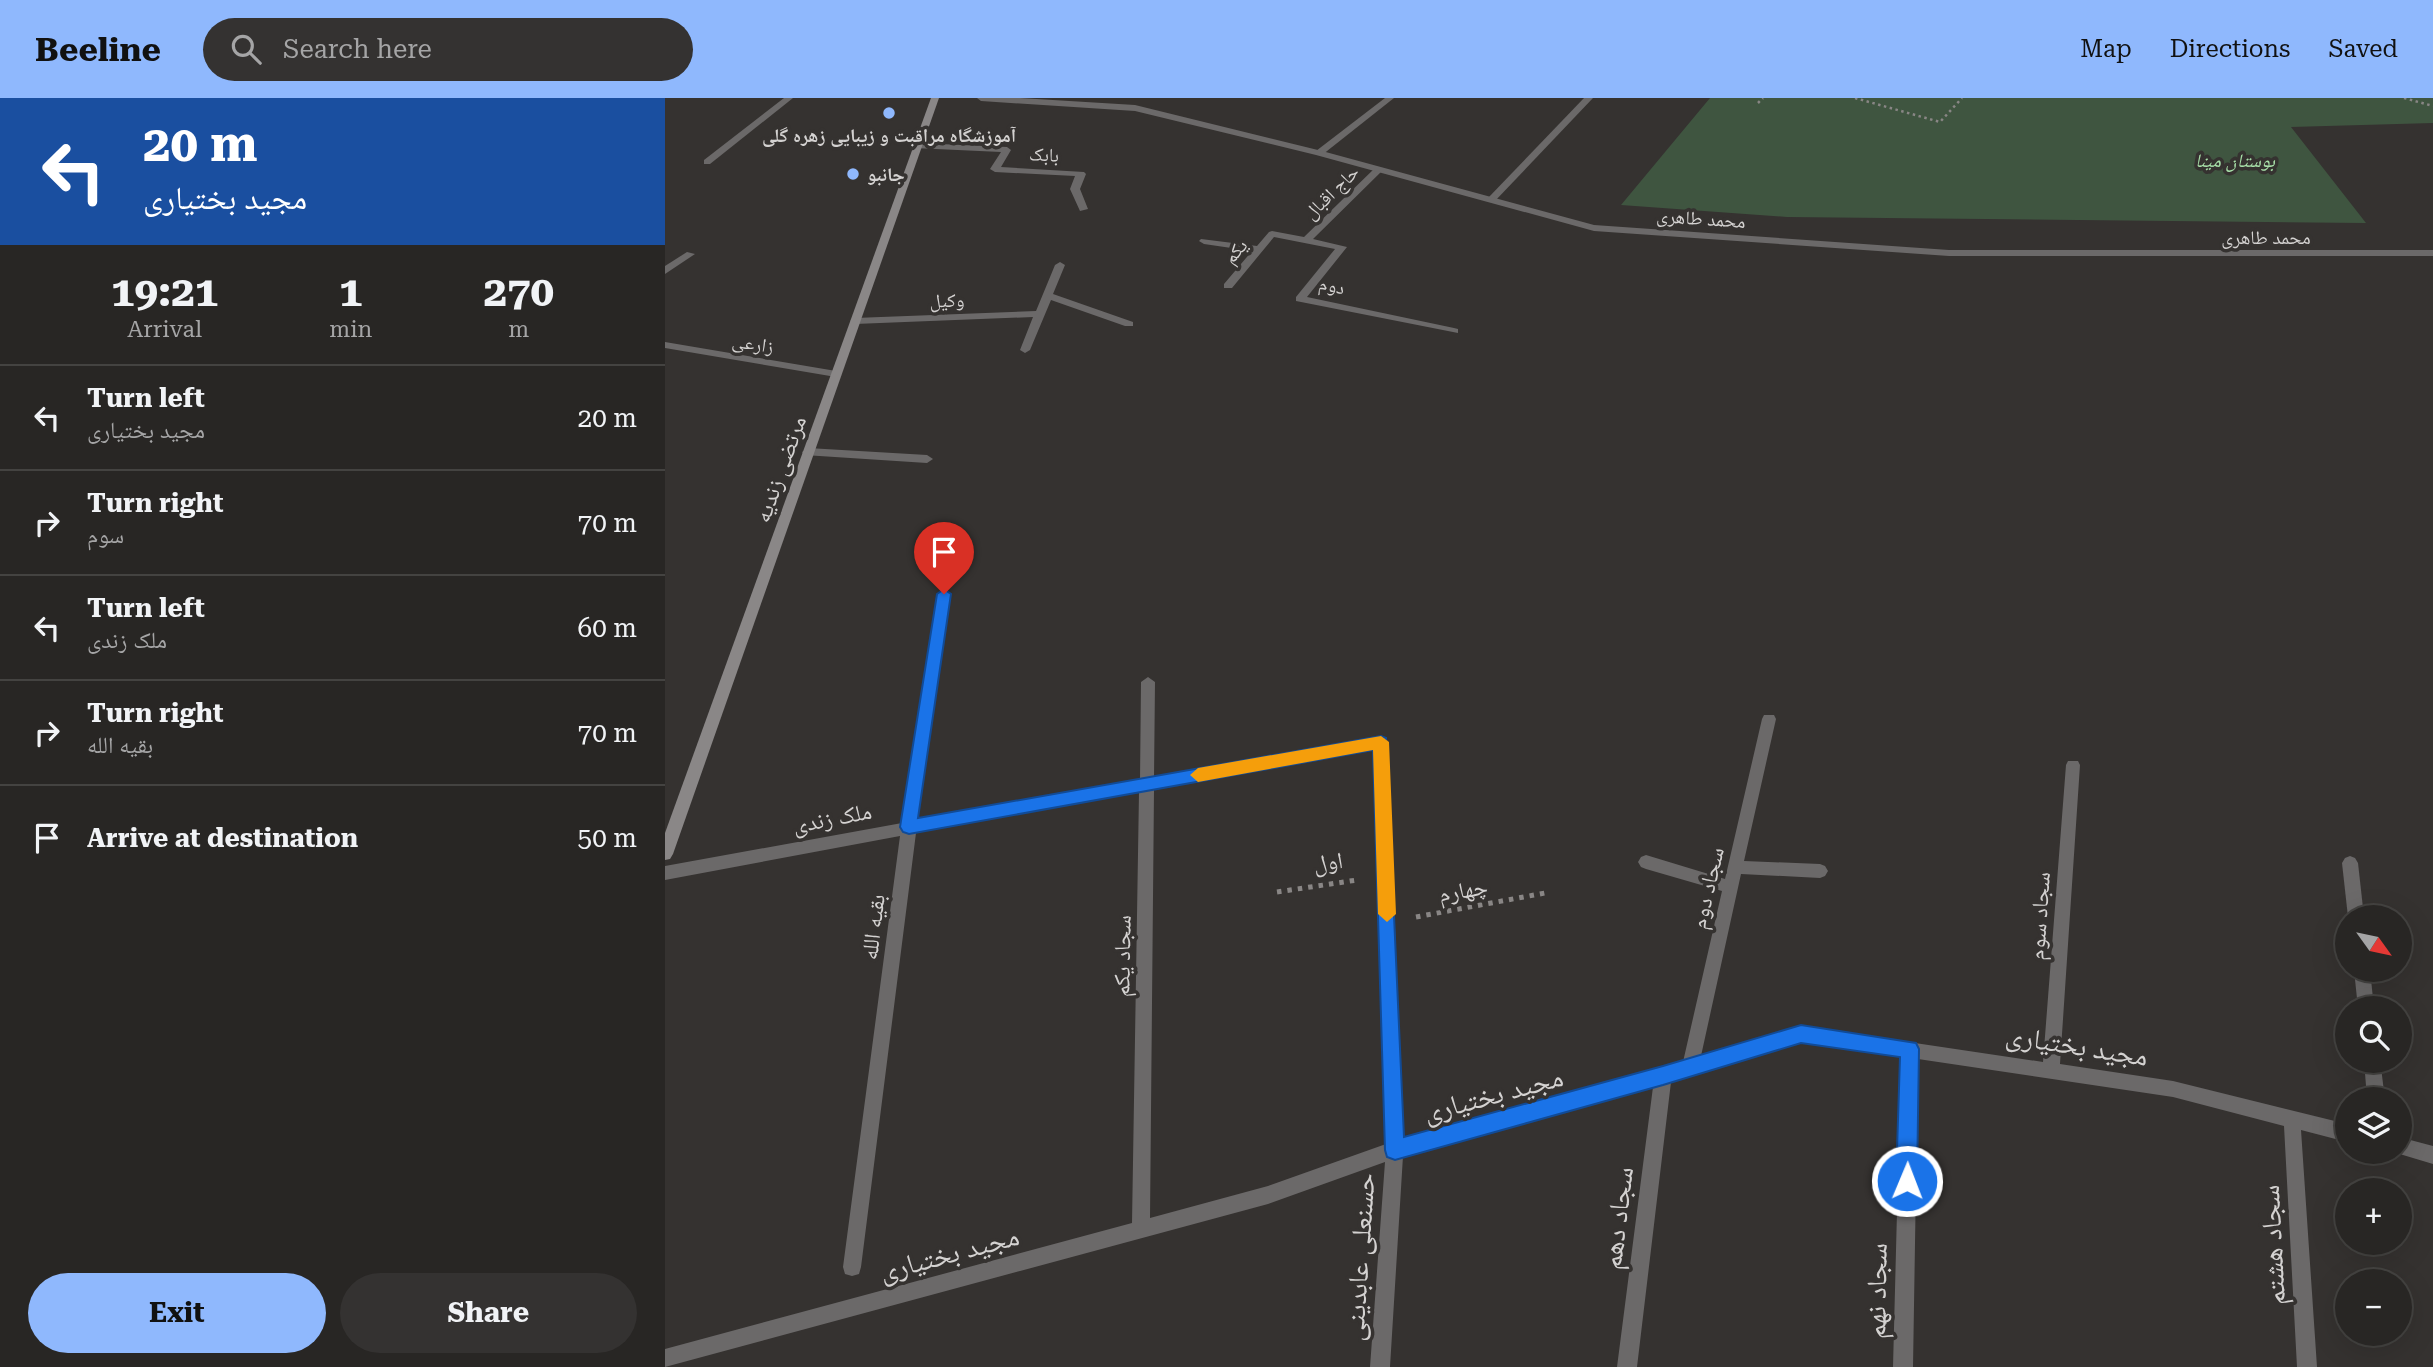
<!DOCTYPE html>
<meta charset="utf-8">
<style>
:root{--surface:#282624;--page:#343231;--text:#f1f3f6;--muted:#a5a5a6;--line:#444341;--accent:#8fb8fd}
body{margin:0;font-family:"Roboto Serif","Noto Naskh Arabic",serif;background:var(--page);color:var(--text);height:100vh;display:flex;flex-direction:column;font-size:26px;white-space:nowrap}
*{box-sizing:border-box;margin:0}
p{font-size:23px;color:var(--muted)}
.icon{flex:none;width:38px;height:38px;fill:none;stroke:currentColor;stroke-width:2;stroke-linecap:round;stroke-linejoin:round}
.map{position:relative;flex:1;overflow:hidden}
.details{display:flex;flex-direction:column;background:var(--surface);width:665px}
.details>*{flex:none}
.guide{background:#1a4fa0;color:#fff;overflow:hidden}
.needle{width:46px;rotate:123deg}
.controls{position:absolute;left:1670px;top:807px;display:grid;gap:14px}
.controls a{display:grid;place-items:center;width:77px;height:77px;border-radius:50%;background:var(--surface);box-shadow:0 7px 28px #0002,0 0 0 2px var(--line);font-size:35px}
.pin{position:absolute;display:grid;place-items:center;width:60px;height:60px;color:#fff;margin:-72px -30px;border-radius:50% 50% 50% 0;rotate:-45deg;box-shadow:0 0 7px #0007}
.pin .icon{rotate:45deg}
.me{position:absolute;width:77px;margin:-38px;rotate:1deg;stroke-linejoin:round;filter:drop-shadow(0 0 5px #0008)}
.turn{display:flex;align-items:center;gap:24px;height:147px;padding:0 28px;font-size:32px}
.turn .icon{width:91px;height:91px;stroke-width:2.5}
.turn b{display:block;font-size:49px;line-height:60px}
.eta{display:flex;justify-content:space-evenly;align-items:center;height:119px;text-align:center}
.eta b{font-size:42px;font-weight:700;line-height:49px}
.cta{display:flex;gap:14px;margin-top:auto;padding:14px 28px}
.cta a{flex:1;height:80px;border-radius:42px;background:var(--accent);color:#111;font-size:28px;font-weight:700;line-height:80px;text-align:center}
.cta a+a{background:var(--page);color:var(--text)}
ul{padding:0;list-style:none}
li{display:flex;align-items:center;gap:21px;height:105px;padding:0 28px;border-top:2px solid var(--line)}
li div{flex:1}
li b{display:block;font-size:26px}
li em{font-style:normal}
header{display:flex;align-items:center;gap:42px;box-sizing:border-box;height:98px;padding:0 35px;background:var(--accent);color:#111}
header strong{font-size:33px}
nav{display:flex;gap:38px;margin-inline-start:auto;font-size:24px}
.search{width:490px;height:63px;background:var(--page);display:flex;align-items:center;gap:18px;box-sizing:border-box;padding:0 24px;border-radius:38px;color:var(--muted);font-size:26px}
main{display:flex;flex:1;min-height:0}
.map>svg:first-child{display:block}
.green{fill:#3f5540}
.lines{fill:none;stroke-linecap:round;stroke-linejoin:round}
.path-far1{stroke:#898685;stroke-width:2.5;stroke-dasharray:2.5 3.5;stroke-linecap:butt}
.path{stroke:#898685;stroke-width:5;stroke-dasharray:4.5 6;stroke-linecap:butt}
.service{fill:#6b6969;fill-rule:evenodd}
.minor{fill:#6b6969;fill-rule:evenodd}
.tertiary{fill:#6b6969;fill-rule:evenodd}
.secondary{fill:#8a8787;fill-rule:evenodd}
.route{fill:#1a73e8;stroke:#114b97;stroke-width:2}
.slow{fill:#f59e0b}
.poi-dot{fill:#8fb8fd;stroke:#353230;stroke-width:2.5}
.labels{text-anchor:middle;stroke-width:7;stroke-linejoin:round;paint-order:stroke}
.far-poi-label{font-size:19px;font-weight:bold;fill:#d4d2d1;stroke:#353230}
.far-street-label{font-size:19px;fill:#d4d2d1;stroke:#353230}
.far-park-label{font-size:19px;font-style:italic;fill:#a8e0a9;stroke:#353230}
.street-label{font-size:23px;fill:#d4d2d1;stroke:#353230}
.near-street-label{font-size:28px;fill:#d4d2d1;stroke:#353230}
</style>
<header>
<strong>Beeline</strong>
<div class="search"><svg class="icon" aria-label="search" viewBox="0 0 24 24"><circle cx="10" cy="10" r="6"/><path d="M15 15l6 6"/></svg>Search here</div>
<nav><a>Map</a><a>Directions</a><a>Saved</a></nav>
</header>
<main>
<section class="details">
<div class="guide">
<div class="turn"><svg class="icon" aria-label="left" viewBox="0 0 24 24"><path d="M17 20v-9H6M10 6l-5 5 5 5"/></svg><div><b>20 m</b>مجید بختیاری</div></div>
</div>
<div class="eta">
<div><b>19:21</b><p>Arrival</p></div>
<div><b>1</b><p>min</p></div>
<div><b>270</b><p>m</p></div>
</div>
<ul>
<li><svg class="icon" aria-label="left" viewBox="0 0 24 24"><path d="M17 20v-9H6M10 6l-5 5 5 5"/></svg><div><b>Turn left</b><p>مجید بختیاری</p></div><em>20 m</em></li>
<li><svg class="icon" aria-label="right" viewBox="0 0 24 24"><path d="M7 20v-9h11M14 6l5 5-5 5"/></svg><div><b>Turn right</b><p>سوم</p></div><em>70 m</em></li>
<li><svg class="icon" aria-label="left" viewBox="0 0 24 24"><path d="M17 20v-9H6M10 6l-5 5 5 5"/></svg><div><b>Turn left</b><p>ملک زندی</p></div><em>60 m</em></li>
<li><svg class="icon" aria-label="right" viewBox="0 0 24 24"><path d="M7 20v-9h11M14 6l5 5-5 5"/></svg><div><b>Turn right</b><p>بقیه الله</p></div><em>70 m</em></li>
<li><svg class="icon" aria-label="arrive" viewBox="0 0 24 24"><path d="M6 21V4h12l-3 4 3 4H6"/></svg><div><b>Arrive at destination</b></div><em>50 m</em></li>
</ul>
<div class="cta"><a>Exit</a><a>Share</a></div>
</section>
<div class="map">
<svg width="1768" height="1269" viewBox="0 0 1768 1269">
<rect width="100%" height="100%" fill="#353230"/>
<path class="green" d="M1045 0H1768V25L1626 29 1701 125 1122 119 956 107Z"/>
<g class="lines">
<g class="path-far1">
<path d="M1190 0 1275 24 1297 0"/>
<path d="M1739 0 1768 8"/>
<path d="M1093 5 1098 0"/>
</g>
<g class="path">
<path d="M612 794 692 782"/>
<path d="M751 819 880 795"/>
</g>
<path class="service" d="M143 350 262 357 268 361 262 365 139 357 137 354Z"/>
<g class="minor">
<path d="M119 0H128L45 66H39V62Z"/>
<path d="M720 0H729L657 57H651V53Z"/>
<path d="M919 0H928L829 104H823V100Z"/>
<path d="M252 45 342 49 346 52 336 69 419 74 421 76 415 91 423 111 415 113 405 91 410 78 330 74 325 71 336 54 249 50V46Z"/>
<path d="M711 69 719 71 648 141 682 149 642 199 789 230 793 231V235L631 203V199L670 151 609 139 567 190H559V186L587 153 539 146 534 143 536 141 592 148 604 134 607 133 639 139Z"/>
<path d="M22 154 30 156 0 176V168Z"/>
<path d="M395 164 400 167 388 196 468 224V228H460L386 202 365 252 360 255 355 252 368 219 190 226 185 223 190 220 371 213 390 167Z"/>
<path d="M0 244 171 273 176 276 171 279 0 250Z"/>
<path d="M279 491 285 496 252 723 475 682 476 584 483 579 490 584 489 680 716 638 721 640 723 644 738 1041 1018 964 1057 793 981 771 976 769 973 764 976 759 981 757 1060 781 1097 621 1099 617H1109L1111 621 1079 763 1155 766 1160 768 1163 773 1160 778 1155 780 1076 776 1036 958 1136 928 1378 964 1401 667 1403 663H1413L1415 667 1395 966 1508 983 1682 1026V1044L1636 1032 1652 1269H1632L1619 1028 1508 999 1253 961 1248 1269H1228L1236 959 1136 944 1006 984 972 1269H952L988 989 738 1058 725 1269H705L720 1064 603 1106 0 1269V1251L467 1125 474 694 251 735 196 1169 194 1176 187 1178 180 1176 178 1169 235 738 0 782V768L237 725 273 496ZM709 651 721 1046 603 1088 485 1120 489 692Z"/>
<path d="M1685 758 1690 760 1693 765 1699 819H1683L1677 765 1680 760Z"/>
<path d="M1689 872H1705L1709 910H1693Z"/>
<path d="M1699 962H1715L1720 1001H1702Z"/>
<path d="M1734 1039 1768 1048V1066L1728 1054H1734Z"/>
</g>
<path class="tertiary" d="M312 0H355L470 7 657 53 929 127 1284 152H1768V158H1284L929 133 651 57 470 13 316 3Z"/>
<path class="secondary" d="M266 0H274L8 756 5 761 0 762V735Z"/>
</g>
<path class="route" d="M279 491 286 496 253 720 716 638 721 640 739 1039 998 968 1136 927 1251 945 1254 951 1252 1083 1249 1091 1242 1094 1234 1091 1231 1083 1235 959 1136 945 998 987 730 1062 722 1059 720 1052 708 652 244 736 238 734 235 729 272 496Z"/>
<path class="slow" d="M716 638 724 644 731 816 722 824 713 816 708 652 533 684 525 677 533 670Z"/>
<g class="poi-dot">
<circle cx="224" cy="15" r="7"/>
<circle cx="188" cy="76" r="7"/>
</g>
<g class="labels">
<g class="far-poi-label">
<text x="224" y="44">آموزشگاه مراقبت و زیبایی زهره گلی</text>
<text x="202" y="83" text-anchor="start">جانبو</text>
</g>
<g class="far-street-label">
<text transform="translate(379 56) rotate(3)" y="7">بابک</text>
<text transform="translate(666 94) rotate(-44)" y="7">حاج اقبال</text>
<text transform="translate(1036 120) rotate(4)" y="7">محمد طاهری</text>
<text x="1601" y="146">محمد طاهری</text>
<text transform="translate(570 153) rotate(-49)" y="7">یکم</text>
<text transform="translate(667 187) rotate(12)" y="7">دوم</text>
<text transform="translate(282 202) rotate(-2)" y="7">وکیل</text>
<text transform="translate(88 245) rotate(9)" y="7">زارعی</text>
</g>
<g class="far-park-label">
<text x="1570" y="69">بوستان مینا</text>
</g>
<g class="street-label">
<text transform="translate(115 371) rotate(-70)" y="8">مرتضی زندیه</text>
<text transform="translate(167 720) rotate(-11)" y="8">ملک زندی</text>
<text transform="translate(663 764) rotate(-9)" y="8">اول</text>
<text transform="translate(1042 790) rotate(-77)" y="8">سجاد دوم</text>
<text transform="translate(798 792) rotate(-10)" y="8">چهارم</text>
<text transform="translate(1374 818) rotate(-86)" y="8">سجاد سوم</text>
<text transform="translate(208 829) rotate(-83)" y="8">بقیه الله</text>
<text transform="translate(457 858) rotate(-89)" y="8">سجاد یکم</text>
</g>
<g class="near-street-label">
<text transform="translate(1412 947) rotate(9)" y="10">مجید بختیاری</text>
<text transform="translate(828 996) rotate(-15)" y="10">مجید بختیاری</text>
<text transform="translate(952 1120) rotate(-83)" y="10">سجاد دهم</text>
<text transform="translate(1607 1147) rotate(-93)" y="10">سجاد هشتم</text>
<text transform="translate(284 1155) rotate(-15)" y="10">مجید بختیاری</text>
<text transform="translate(694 1159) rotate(-86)" y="10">حسنعلی عابدینی</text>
<text transform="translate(1211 1193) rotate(-89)" y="10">سجاد نهم</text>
</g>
</g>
</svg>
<div class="controls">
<a><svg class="needle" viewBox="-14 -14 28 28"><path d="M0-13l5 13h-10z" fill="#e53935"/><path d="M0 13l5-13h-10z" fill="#a5a5a6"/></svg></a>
<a><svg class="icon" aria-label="search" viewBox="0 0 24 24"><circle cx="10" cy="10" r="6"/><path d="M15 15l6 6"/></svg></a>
<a><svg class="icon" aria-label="layers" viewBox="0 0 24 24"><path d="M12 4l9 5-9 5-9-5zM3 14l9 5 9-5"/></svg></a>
<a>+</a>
<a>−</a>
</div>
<div class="pin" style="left:279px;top:496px;background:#d93025"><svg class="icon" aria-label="arrive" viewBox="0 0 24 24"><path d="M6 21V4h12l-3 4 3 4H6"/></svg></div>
<svg class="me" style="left:1242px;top:1083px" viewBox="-20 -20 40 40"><circle r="17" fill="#1a73e8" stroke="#fff" stroke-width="3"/><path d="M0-11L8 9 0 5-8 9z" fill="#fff"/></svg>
</div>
</main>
